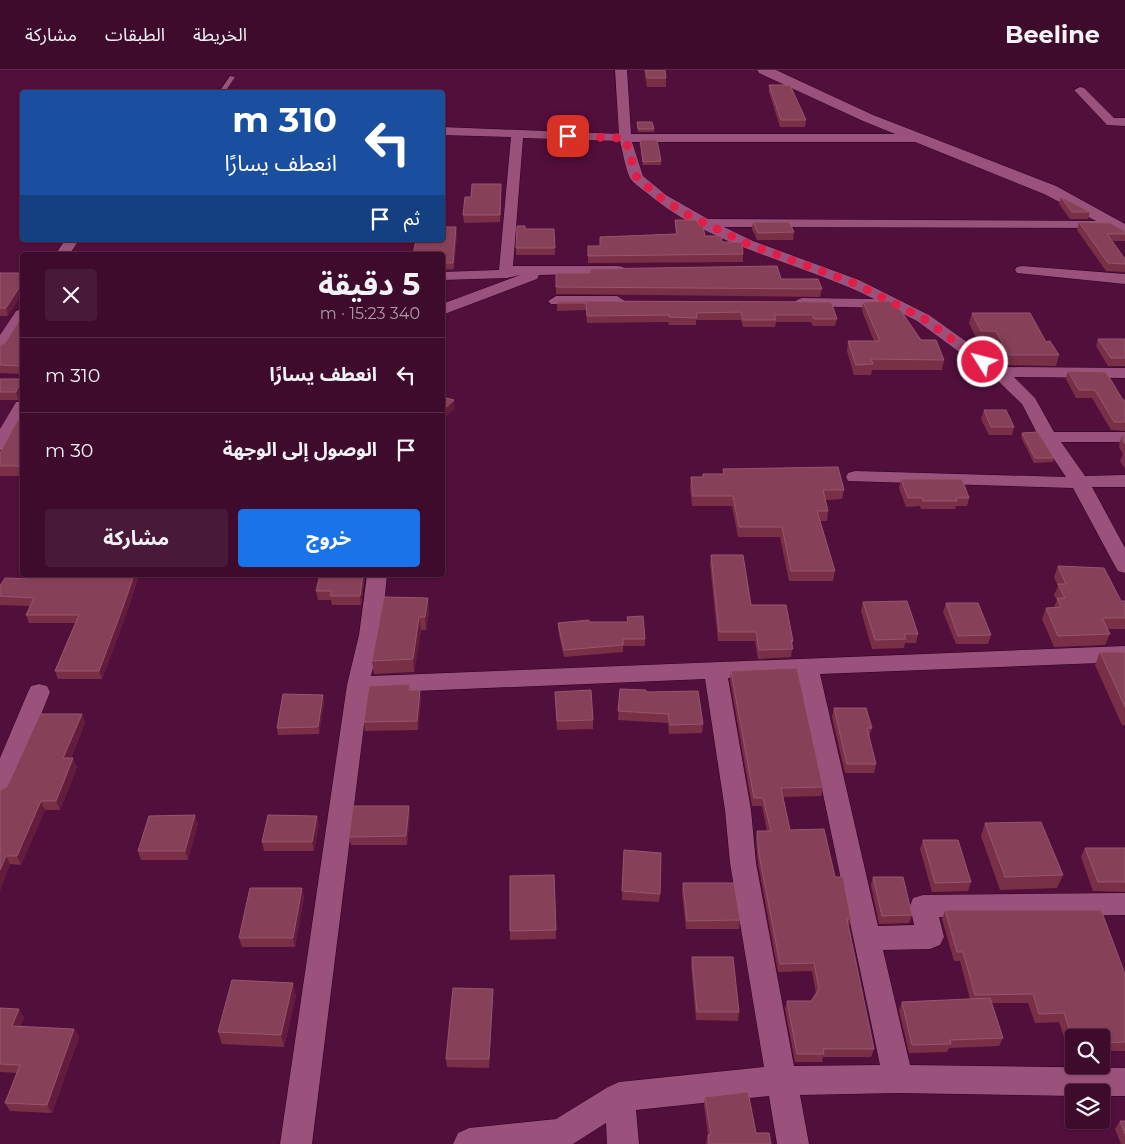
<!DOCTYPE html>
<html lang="ar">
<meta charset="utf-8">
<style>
:root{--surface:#3e0b2d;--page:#491939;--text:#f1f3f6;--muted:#ad9baa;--line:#572b49;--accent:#1a73e8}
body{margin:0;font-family:Montserrat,"Noto Sans Arabic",sans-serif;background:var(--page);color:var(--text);direction:rtl;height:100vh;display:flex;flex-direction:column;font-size:19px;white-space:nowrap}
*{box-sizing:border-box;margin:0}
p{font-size:16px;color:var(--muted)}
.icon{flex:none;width:28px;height:28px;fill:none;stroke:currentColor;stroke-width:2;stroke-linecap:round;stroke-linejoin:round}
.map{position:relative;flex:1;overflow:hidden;direction:ltr}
.details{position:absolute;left:20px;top:182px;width:425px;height:325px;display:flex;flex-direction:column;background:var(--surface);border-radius:5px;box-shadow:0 1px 4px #0004,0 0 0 1px var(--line);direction:rtl}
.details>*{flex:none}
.top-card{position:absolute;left:20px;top:20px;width:425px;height:152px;border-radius:5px;box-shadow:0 1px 4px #0004,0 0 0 1px var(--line);direction:rtl;background:#1a4fa0;color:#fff;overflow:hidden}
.fabs{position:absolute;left:1065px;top:959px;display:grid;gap:10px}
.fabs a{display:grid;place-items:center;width:45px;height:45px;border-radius:5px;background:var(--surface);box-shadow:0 1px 4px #0004,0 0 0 1px var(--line);font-size:25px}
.pin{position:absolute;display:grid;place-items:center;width:42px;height:42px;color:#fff;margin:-21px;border-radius:10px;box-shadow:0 2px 8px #0006}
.me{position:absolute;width:55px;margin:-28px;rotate:306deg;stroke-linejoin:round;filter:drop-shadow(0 0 4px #0008)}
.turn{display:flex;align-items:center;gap:18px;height:105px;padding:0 25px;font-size:22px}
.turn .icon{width:65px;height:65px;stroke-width:2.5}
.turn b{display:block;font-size:35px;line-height:42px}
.then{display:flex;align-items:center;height:48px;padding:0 25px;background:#0003;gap:10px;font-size:19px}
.round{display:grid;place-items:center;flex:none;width:52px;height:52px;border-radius:5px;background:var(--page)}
.headline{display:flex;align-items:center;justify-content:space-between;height:85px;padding:0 25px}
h1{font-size:30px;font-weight:700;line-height:38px}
.cta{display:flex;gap:10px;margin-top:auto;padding:10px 25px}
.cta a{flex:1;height:58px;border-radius:5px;background:var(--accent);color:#fff;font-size:20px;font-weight:700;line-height:58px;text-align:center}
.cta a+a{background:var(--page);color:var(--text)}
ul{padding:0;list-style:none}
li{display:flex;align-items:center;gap:15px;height:75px;padding:0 25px;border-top:1px solid var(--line)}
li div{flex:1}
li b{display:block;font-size:19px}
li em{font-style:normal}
header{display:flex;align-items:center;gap:30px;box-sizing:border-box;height:70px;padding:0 25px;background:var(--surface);border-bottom:1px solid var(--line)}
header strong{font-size:24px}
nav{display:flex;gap:28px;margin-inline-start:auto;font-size:18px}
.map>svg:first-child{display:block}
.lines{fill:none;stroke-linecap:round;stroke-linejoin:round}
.service-casing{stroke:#2f0020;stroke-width:1}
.minor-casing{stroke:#2f0020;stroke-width:1}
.tertiary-casing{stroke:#2f0020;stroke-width:1}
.service{fill:#9a527d;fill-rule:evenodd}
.minor{fill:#9a527d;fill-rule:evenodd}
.tertiary{fill:#9a527d;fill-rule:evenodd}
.wall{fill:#793047}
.shaded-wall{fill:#641c3c}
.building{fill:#864058;stroke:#97566d}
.route{stroke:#e11d48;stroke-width:9;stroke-dasharray:0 16.2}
</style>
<header>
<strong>Beeline</strong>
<nav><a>الخريطة</a><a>الطبقات</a><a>مشاركة</a></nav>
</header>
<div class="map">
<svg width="1125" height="1074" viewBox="0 0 1125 1074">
<rect width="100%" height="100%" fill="#520f3c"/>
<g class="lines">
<defs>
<path id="service" d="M230 6 235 7 225 22H219Z"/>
<g id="minor">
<path d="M615 0H627L631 64H918L924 68 918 72H632L643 106 666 125 708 149 1112 151 1114 154 1112 157 1107 158 724 157 753 171 859 210 929 245 1002 297 1125 298V308L1014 307 1035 328 1054 362H1125V372H1061L1085 406 1125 405V417H1092L1125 478V503L1118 501 1115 496 1073 418 848 411 846 407 848 403 855 401 1066 407 1039 367 1022 334 996 309 917 251 891 238 797 236 794 233 797 230 802 228 874 229C801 192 712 178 647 123 642 119 634 114 630 108 625 97 623 83 620 71L523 68 513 196H618L623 197 625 200 623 203 539 205 537 209 442 245V234L520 205 507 208 442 210V202L499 200 511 67 442 65V57L619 64Z"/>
<path d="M1080 17 1084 18 1114 48H1125V56L1107 55 1076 22 1074 20Z"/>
<path d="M65 170H79L69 185H55Z"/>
<path d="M1022 196 1125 204V214L1017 203 1015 200 1017 197Z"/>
<path d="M556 226H617L625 231 617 236 551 234 548 231Z"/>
<path d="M22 239V255L6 280 0 282V265L16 241Z"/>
<path d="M22 331V351L6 379 0 380V359L16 332Z"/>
<path d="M367 505H387L381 565 371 606 1125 576V592L820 604 878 856 914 855 910 836 913 828 923 825 1125 823V845L939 847 944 867 940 875 930 879 883 880 910 995 1125 998V1026H1101V1022H1074V1026L898 1023 800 1025 809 1074H777L769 1026 636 1040 639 1074H607L606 1053 573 1074H453L458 1063 469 1058 556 1049 608 1017 619 1012 764 997 730 793 725 740 705 609 368 623 312 1074H280L347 615 359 565ZM798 605 880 995 794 996 756 793 751 740 728 608Z"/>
<path d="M39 614 47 616 50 622 12 718 9 725 0 728V688L28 622 31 616Z"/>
</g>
<path id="tertiary" d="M757 0H776L873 45 1056 116 1125 154V166L1044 124 863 51 759 3Z"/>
</defs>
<use href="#service" class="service-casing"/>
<use href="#minor" class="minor-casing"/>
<use href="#tertiary" class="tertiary-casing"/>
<use href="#service" class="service"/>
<use href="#minor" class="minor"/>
<use href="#tertiary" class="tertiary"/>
</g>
<g class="wall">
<path d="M644 0H665L666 8V17H647Z"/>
<path d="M769 15 806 50 805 57H780L769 22Z"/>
<path d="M637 52 654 59V62H638Z"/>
<path d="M640 70 661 91V95H643Z"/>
<path d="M501 114 500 152 464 153 463 145 471 127Z"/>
<path d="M1061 127 1090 142 1088 149H1070L1059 134Z"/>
<path d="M675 150 705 166 722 172 743 184V192L588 193V176H600V167L676 164 675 157Z"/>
<path d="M753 152 794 162 793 170H757L752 159Z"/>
<path d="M1079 152 1125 161V171H1112L1125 189V202L1106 201 1077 160Z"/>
<path d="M525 159H554L555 185H516V178Z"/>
<path d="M22 160V170H46L23 171 20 164Z"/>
<path d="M457 163 454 199 442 200V170Z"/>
<path d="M590 199 781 209 822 219 820 227 556 224V203H590Z"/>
<path d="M0 203 8 246H0Z"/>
<path d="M557 231 831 232 837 249 835 256H813L811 252H776L775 257H743L741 250H696V255H669L668 252 587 253 586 240 557 241Z"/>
<path d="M863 232 921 270 944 290 942 300H872L871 305H854L847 281 848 271H874L862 241Z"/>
<path d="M22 242V304L0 303V275L5 273 21 248Z"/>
<path d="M972 243 1046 272 1059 285 1056 296 1006 295 993 272H978L969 253Z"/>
<path d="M1098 269H1125V296H1108L1096 276Z"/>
<path d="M1068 301 1123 330H1125V361L1111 360 1092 328H1076L1066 309Z"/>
<rect x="0" y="309" width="19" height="21"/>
<path d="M984 340 1014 357 1012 365H989L981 349Z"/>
<path d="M22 351V406H0V396Z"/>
<path d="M1022 363 1054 388 1053 392 1034 393 1021 367Z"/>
<path d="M1125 365V399L1120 391 1123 384 1119 377 1120 375 1119 374 1122 366Z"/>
<path d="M723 399 844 420 842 429 825 430 828 441 827 451H820L835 501 833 511H789L780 467H738L732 436H692L690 417 691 407H702L703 404H723Z"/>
<path d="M901 409 969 428 967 436H956L955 439H921L920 436 906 437 899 418Z"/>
<path d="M711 485 751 535 793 571 791 587 758 589 755 571H718L710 494Z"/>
<path d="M1058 496 1121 531H1125V559H1107L1110 564 1105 575 1054 577 1042 549 1046 538 1054 537 1057 530 1054 525 1058 516 1054 507Z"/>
<path d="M38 505H139L126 545 102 609H58L55 601 75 553H29L26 545 30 536 0 535V516L36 509Z"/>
<path d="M365 505 361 535H332L331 530H318L316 521Z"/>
<path d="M384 527 429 541 426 560H421L414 602 374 604 372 591Z"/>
<path d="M863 532 918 564 916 573H905L904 578 872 579 861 541Z"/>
<path d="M946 533 991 565 988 574H956L943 542Z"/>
<path d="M627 547 645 569V576H623V582L564 587 558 560V553L589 552H627Z"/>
<path d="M1100 582H1125V655H1122L1095 595Z"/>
<path d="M731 601 823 717 821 726 783 727 790 760 835 807 851 849 848 857 874 979 871 987H823L822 992H795L785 939 787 931H811L816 923 812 901 778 902 758 793 756 770 757 761H767L762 736H752L730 610Z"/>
<path d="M410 614V620L421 629 418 660 365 661 364 652Z"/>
<path d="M620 619 646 622 703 654 702 663 669 664 668 653 618 650Z"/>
<path d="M555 622 593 650V659L557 660Z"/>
<path d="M324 632 319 664 278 665 277 658Z"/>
<path d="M834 638 872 658 869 667 876 694 874 703H845L832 647Z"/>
<path d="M82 644 85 653 71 688 77 697 60 740H45L21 795 10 794 0 820V720L7 717Z"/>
<path d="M410 744 407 775H351L349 767Z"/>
<path d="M985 753 1063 805 1057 818 1000 820 981 766Z"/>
<path d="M198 754 188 790H141L138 781Z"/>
<path d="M319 754 314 781H264L262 772Z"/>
<path d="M923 770 971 812 968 821 932 822 920 779Z"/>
<path d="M1085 778H1125V822L1093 821 1081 787Z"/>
<path d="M624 780 660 824 659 832 622 830Z"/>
<path d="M554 805 556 869 510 870V861Z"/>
<path d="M873 807 912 845 909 853 879 854 871 815Z"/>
<path d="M683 813 740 850 739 859H686L682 822Z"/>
<path d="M304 827 295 877H242L239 868Z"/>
<path d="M945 840 1125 904V981H1101V968H1074V982H1069L1059 952 1035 953 1028 933H992L1003 968 999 976 949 978 947 982 909 983 899 940 902 932 970 929 960 891H954L942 849Z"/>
<path d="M692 887 739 942 738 951 696 950 691 896Z"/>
<path d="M296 925 284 977 222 974 218 962Z"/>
<path d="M493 927 489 998 447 997 446 989Z"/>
<path d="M0 938 24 947 20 957 74 959 79 967 52 1043 10 1041 5 1033 17 1003 0 1002Z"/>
<path d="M705 1027 756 1063 771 1074H706L708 1065 704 1035Z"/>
<path d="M1120 1051H1125V1074H1121L1115 1059Z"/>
</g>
<g class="shaded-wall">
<path d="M456 157 457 163 454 199 453 193Z"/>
<path d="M22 213V224L8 246 6 238Z"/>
<path d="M22 292V302L20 296Z"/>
<path d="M22 309V323L19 330 16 322Z"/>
<path d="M454 330 455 339 442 350V341Z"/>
<path d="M134 505H139L126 545 102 609 99 601Z"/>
<path d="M363 505H365L361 535 360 526Z"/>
<path d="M428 528 429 541 426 560 425 547Z"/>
<path d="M419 547 421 560 414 602 413 589Z"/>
<path d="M420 620 421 629 418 660 417 651Z"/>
<path d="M323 625 324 632 319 664 318 657Z"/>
<path d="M82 644 85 653 67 697 63 688Z"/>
<path d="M73 688 77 697 60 740 56 731Z"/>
<path d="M41 731 45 740 21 795 17 786Z"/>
<path d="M409 736 410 744 407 775 406 766Z"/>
<path d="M195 745 198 754 188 790 185 781Z"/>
<path d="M317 746 319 754 314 781 312 772Z"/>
<path d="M6 786 10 794 0 820V800Z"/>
<path d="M302 818 304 827 295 877 293 868Z"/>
<path d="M293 913 296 925 284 977 281 965Z"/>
<path d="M493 919V927L489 998V989Z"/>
<path d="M19 939 24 947 17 965 12 956Z"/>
<path d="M74 959 79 967 52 1043 47 1035Z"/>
</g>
<g class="building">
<path d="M646 0H665L666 8H647Z"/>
<path d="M769 15H790L806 50H781Z"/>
<path d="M637 52H652L654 59H638Z"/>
<path d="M640 70H657L661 91 643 92Z"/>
<path d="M472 114H501L500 145H463L465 127H471Z"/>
<path d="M1061 127 1090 142H1072Z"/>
<path d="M675 150H695L703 157 705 166H721L722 172H742L743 184 588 186V176H600V167L677 164Z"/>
<path d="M753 152H789L794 162 758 163Z"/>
<path d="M1079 152 1110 153 1125 161V164H1107L1125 189V194L1108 193Z"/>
<path d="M517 156H525V159H554L555 178H516Z"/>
<path d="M442 157H456L453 193H442V185H413L416 170H442Z"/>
<path d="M777 196 781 209H818L822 219 556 217V203H590V199Z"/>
<path d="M0 203H22V213L6 238H0Z"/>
<path d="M557 231 831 232 837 249H814L812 245H774L776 250H743L741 242 696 243 697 248 669 247V245L587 246 586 233H557Z"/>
<path d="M889 231 901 241 921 270H936L944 290 871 289 873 294 856 295 848 271H880L863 232Z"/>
<path d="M22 242V292L20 296 0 295V275L5 273 21 248Z"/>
<path d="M972 243H1030L1046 272 1050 271 1059 285H1009L996 261H981Z"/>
<path d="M1098 269H1125V288H1111Z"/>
<path d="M1068 301 1106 302 1123 330H1125V352H1114L1095 320H1079Z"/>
<path d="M22 307V309L16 322H0V309H19Z"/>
<path d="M442 327 454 330 442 341Z"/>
<path d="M984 340H1006L1014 357H991Z"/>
<path d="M17 351H22V396H0V383Z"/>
<path d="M1038 362 1054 388H1035L1022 363Z"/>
<path d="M1125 365V374L1122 369H1124L1122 366Z"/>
<path d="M838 397 844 420H823L828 441H817L835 501H791L782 457H739L733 426H693L691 407H703V404H724L723 399Z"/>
<path d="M901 409H962L969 428H956L957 431H923L922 428H908Z"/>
<path d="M711 485H743L751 535H786L793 571H791L793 579 759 580 756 562H719Z"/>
<path d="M1058 496 1104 498 1121 531H1125V548H1102L1110 564 1058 566 1046 538 1061 537 1057 528H1065L1058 514H1066Z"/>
<path d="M38 505H134L123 537 99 601H55L79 545H26L34 528 0 526V516L5 508 36 509Z"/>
<path d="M320 505H363L360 526H330L332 521H316Z"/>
<path d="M384 527 428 528 425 547H419L413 589 372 591Z"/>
<path d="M907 531 918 564H904L906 569 875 570 863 532Z"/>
<path d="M946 533H978L991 565 958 566Z"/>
<path d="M643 546 645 569H623V575L564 580 558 553 589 550V552H628L627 547Z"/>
<path d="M1100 582H1125V637Z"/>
<path d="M797 598 823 717 781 718 790 760 824 759 835 807H843L851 849H847L874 979H823L824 984H797L787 931H811L819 919 814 893 780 894 759 784 757 761H771L763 728H754L731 601Z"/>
<path d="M410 614 409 620H420L417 651 364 652 369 616Z"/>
<path d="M620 619 646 620V622L698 621 703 654 670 655 668 644 618 641Z"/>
<path d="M591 620 593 650 557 651 555 622Z"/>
<path d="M283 624 323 625 318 657 277 658Z"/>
<path d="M834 638H866L872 658H867L876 694H847Z"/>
<path d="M40 644H82L63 688H73L56 731H41L17 786H6L0 800V720L7 717Z"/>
<path d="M353 736H409L406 766 349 767Z"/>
<path d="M195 745 185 781H138L149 746Z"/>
<path d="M268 745 317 746 312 772H262Z"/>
<path d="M1041 752 1063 805 1005 807 985 753Z"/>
<path d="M923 770H958L971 812 935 813Z"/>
<path d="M1085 778H1125V812H1098Z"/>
<path d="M624 780 661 783 660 824 622 821Z"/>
<path d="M554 805 556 860 510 861V806Z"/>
<path d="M873 807H903L912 845 882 846Z"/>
<path d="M683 813H734L740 850 687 851Z"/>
<path d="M250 818H302L293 868H239Z"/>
<path d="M945 840H1101L1125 904V972L1101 973V968H1074V973L1064 943 1039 944 1033 924 975 925 963 882H957Z"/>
<path d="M692 887H733L739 942H697Z"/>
<path d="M232 910 293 913 281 965 218 962Z"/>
<path d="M453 918 493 919 489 989H446Z"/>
<path d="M990 928 1003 968 950 970 951 974 912 975 902 932Z"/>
<path d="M0 938 19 939 12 956 74 959 47 1035 5 1033 20 995 0 994Z"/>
<path d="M748 1022 756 1063H769L771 1074H709L708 1065 711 1064 705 1027Z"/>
<path d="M1120 1051H1125V1064Z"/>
</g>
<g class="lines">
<path class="route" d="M568 66 625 68 637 108 661 128 686 144 748 174 854 213 923 248 983 292"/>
</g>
</svg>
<div class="fabs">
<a><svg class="icon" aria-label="search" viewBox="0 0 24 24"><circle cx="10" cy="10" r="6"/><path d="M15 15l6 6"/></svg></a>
<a><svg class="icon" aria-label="layers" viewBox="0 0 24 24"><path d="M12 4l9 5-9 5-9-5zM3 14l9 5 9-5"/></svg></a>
</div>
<div class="pin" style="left:568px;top:66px;background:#d93025"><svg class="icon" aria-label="arrive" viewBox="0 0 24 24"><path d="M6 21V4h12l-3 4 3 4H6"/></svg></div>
<svg class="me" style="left:983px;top:292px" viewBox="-20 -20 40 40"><circle r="17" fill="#e11d48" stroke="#fff" stroke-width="3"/><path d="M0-11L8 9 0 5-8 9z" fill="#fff"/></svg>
<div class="top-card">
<div class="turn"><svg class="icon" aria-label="left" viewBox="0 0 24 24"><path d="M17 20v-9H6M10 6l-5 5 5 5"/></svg><div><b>310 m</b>انعطف يسارًا</div></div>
<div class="then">ثم<svg class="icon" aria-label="arrive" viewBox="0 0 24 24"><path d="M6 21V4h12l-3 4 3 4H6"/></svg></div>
</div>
<section class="details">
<div class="headline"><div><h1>5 دقيقة</h1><p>340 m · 15:23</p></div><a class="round"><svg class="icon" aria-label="close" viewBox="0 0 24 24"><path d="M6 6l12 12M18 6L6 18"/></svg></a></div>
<ul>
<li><svg class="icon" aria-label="left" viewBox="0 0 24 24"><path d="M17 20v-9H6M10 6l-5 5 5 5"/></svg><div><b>انعطف يسارًا</b></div><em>310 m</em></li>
<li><svg class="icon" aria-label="arrive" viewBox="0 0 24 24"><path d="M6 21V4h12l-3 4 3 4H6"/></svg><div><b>الوصول إلى الوجهة</b></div><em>30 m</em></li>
</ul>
<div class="cta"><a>خروج</a><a>مشاركة</a></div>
</section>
</div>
